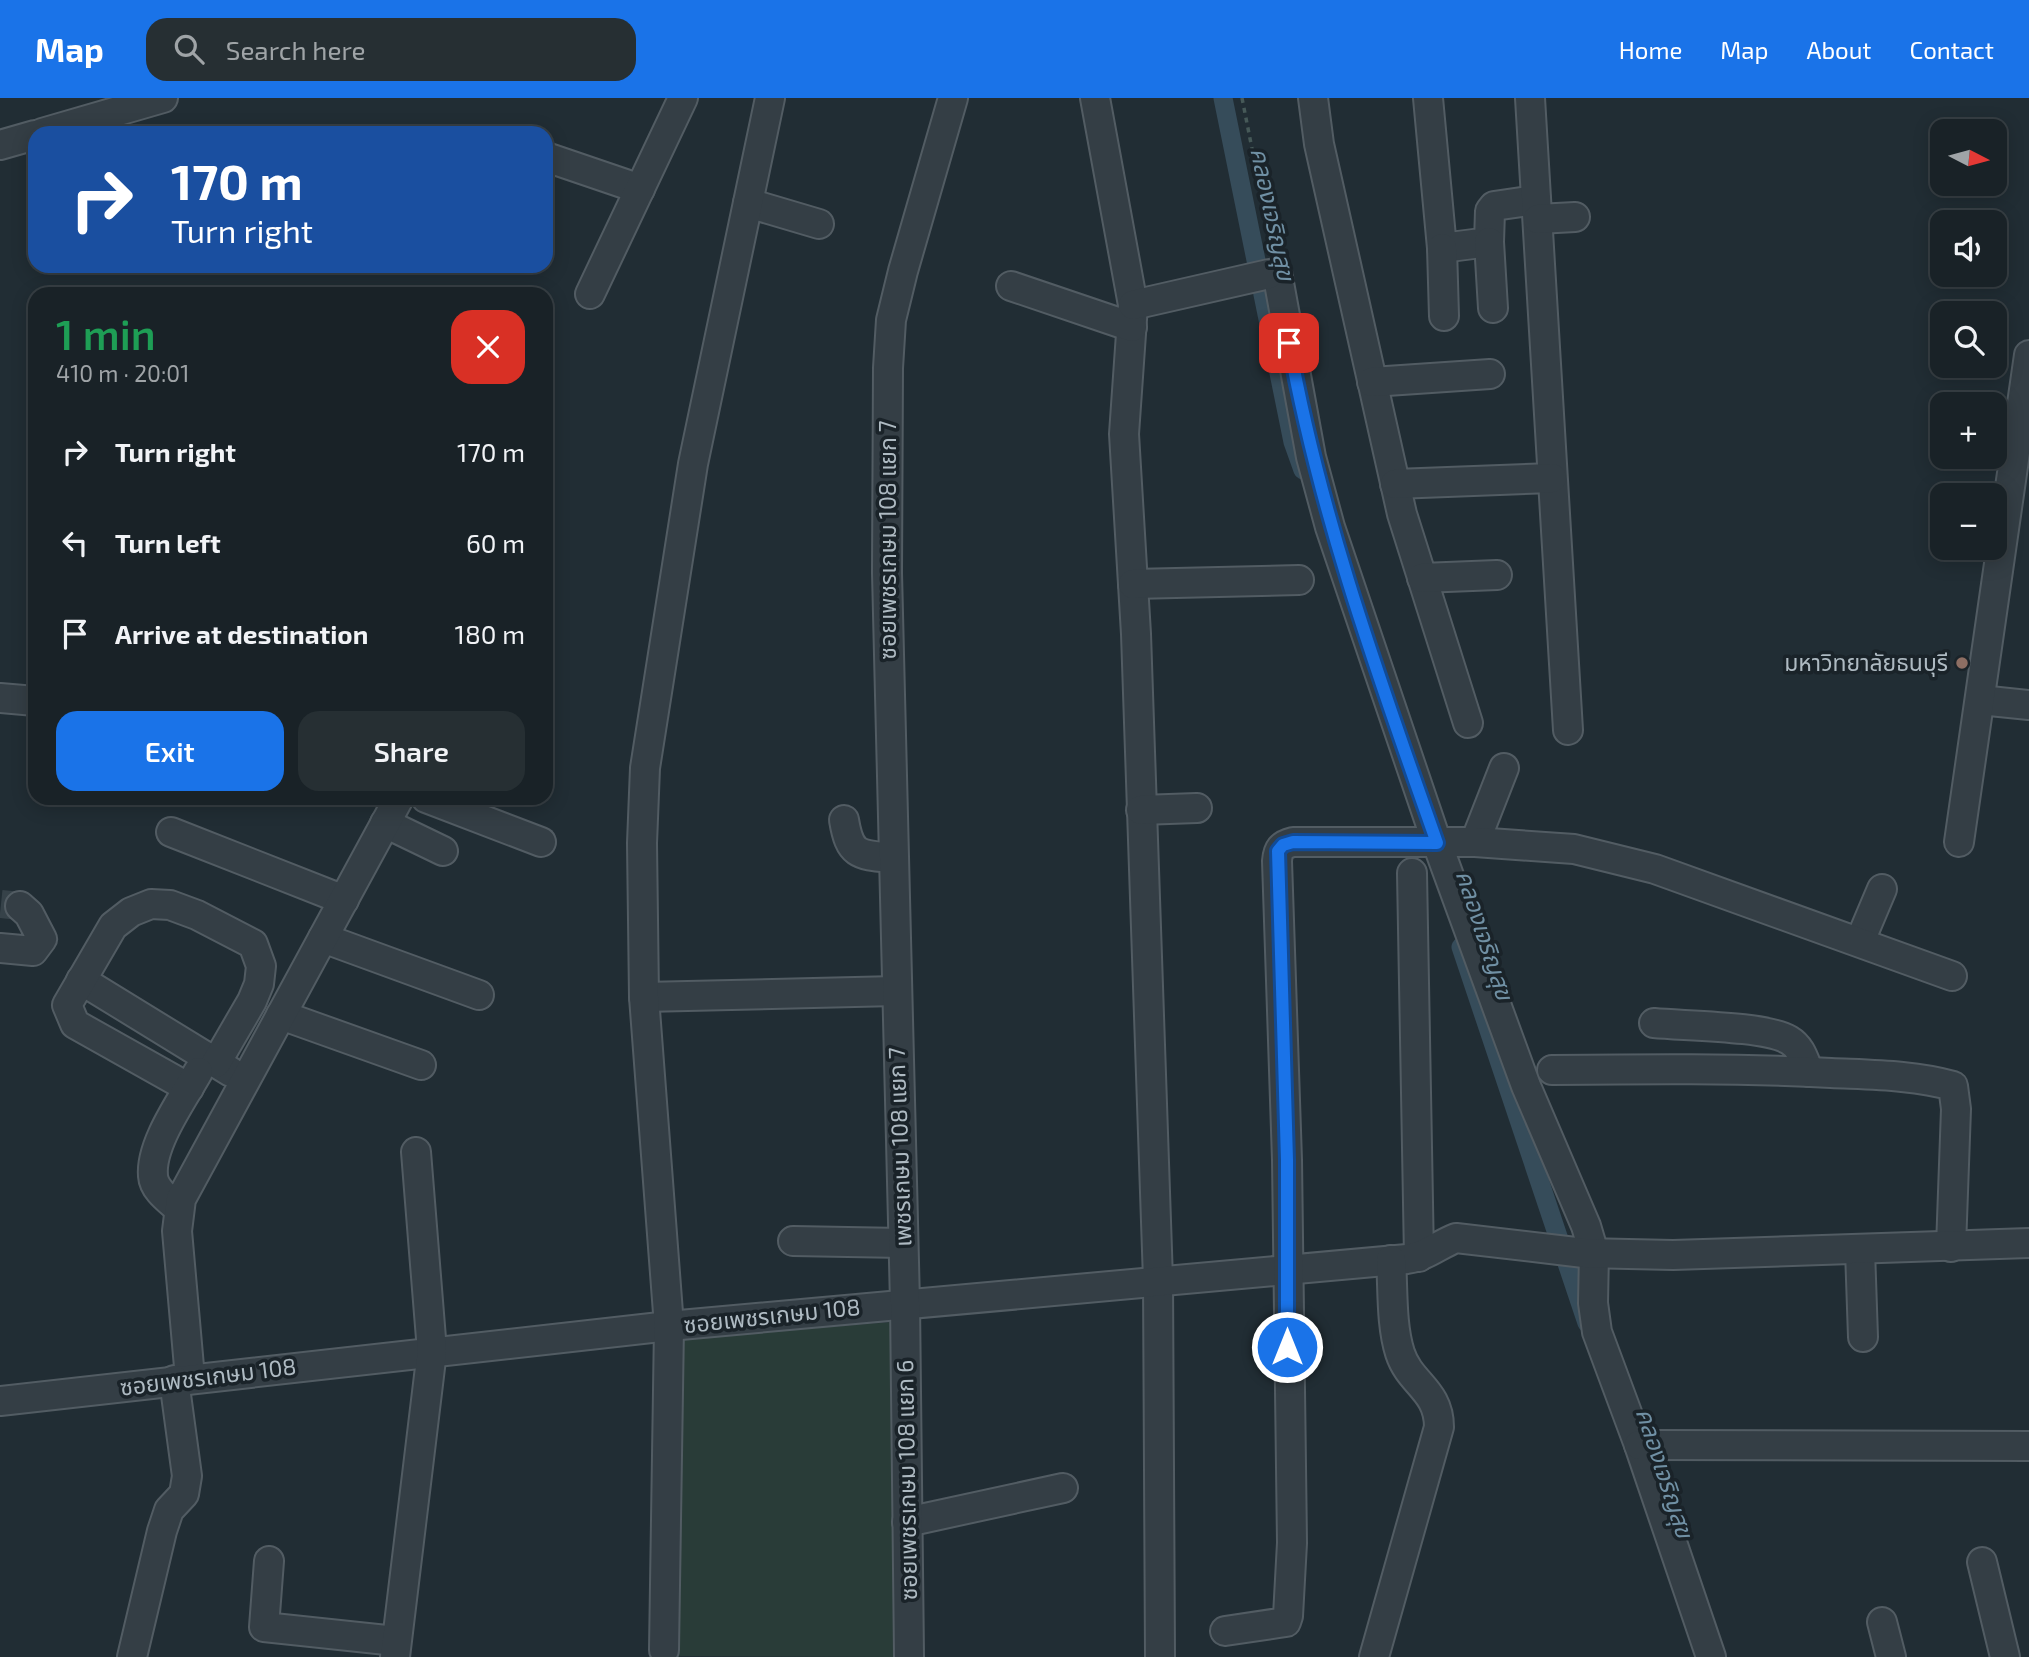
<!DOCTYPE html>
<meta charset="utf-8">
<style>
:root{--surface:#192227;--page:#262f33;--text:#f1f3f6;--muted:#9fa4a7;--line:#373f44;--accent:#1a73e8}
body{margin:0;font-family:"Exo 2","Noto Sans Thai",sans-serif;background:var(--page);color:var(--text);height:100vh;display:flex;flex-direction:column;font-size:26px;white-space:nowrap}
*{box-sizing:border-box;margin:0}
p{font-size:23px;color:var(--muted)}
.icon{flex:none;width:38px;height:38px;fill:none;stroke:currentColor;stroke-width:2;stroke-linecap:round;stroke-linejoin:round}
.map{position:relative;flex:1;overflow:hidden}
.side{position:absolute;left:28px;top:189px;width:525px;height:518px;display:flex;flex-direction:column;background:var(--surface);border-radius:21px;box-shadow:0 4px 18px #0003,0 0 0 2px var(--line)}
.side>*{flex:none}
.hud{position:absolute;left:28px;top:28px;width:525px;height:147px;border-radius:21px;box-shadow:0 4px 18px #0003,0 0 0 2px var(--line);background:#1a4fa0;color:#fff;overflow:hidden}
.needle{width:46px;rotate:96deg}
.controls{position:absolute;left:1930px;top:21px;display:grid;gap:14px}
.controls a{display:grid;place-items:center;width:77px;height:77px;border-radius:14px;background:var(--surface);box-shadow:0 4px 18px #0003,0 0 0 2px var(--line);font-size:35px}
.pin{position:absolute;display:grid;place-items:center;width:60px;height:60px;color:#fff;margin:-30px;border-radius:14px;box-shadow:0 4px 10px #0006}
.me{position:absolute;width:77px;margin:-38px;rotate:0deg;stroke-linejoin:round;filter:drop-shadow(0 0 5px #0008)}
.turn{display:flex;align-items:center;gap:24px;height:147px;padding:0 28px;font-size:32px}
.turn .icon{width:91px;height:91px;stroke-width:2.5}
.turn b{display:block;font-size:49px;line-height:60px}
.round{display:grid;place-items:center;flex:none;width:74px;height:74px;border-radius:21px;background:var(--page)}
.headline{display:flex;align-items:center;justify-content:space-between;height:119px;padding:0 28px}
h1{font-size:42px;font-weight:600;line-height:52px;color:#1e9e55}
.action{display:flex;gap:14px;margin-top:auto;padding:14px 28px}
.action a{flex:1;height:80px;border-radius:21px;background:var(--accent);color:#fff;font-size:28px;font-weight:600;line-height:80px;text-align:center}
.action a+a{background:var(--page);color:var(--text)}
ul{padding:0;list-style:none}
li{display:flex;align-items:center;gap:21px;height:91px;padding:0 28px}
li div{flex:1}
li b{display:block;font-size:26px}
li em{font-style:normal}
header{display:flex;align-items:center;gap:42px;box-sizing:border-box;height:98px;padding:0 35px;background:var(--accent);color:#fff}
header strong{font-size:33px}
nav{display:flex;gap:38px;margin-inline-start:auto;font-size:24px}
.search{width:490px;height:63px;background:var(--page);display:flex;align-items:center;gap:18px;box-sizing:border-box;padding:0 24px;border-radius:21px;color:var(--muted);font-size:26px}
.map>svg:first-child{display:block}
.green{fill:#293c38}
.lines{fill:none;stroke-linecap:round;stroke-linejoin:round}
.canal{stroke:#364c5a;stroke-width:19}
.minor-tunnel{stroke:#364249;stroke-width:28;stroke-dasharray:28 14;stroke-linecap:butt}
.minor-casing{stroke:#525c63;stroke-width:32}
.path{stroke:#465958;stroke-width:3.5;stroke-dasharray:5 5;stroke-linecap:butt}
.minor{stroke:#343e45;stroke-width:28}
.route-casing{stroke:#114b97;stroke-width:18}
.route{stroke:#1a73e8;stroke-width:12}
.education-dot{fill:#8d6e63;stroke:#1a2329;stroke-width:2.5}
.labels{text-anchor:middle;stroke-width:7;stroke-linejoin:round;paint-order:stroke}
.street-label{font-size:23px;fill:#aebac2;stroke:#1a2329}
.poi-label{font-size:23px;fill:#aebac2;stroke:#1a2329;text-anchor:end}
.water-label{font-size:24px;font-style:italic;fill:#7090a4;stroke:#1a2329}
</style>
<header>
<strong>Map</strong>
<div class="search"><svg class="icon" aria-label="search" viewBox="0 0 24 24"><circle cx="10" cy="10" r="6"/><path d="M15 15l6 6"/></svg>Search here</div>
<nav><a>Home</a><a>Map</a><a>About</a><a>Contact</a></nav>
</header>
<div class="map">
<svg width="2029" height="1559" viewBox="0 0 2029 1559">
<rect width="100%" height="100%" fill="#212d34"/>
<path class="green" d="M892 1224 893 1559 674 1558 679 1241Z"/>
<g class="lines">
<g class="canal">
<path d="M1223 0 1293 344 1303 372"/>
<path d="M1461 849 1587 1225"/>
</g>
<path class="minor-tunnel" d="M1 806 20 808"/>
<defs>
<g id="minor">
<path d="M1095 0 1133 207 1124 336 1136 536 1158 1182 1160 1559"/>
<path d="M1313 0 1319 46 1402 416 1468 625"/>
<path d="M1428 0 1442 150 1489 144 1490 113 1494 108 1536 102"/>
<path d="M1530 0 1568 632"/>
<path d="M42 35 163 0"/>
<path d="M0 47 35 37"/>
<path d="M546 59 640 91"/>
<path d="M748 105 819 126"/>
<path d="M1538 121 1575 119"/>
<path d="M1489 144 1493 210"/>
<path d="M1442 150 1444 218"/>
<path d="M1277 174 1311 359 1330 429 1437 745 1526 988 1586 1128 1594 1155 1593 1205 1597 1234 1639 1347 1711 1559"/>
<path d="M1011 188 1132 229"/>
<path d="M590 196 683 0"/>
<path d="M1133 207 1269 176"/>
<path d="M1372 284 1490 276"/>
<path d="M1395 386 1552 380"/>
<path d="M1422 480 1497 477"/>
<path d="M1133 486 1299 482"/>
<path d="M0 600 35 603"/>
<path d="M1980 602 2029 607"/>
<path d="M426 700 541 744"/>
<path d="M1141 712 1197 710"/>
<path d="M844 722C850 758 859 757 893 760"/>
<path d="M385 725 443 753"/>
<path d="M171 734 344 802"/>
<path d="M1475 744 1504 670"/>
<path d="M1959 744 2029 257"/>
<path d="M1412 775 1419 1159"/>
<path d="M323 840 479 897"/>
<path d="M1860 843 1882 791"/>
<path d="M0 850 33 853 42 841 29 816 20 808"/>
<path d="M81 882 231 974"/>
<path d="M644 899 896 893"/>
<path d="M281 917 421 967"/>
<path d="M1654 925C1686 928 1765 928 1789 942 1801 949 1804 962 1809 974"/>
<path d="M1552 972C1645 971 1738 970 1831 975 1872 977 1914 977 1953 988L1956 1011 1951 1149"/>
<path d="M189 990 75 926 67 907 113 828 131 814 151 806 170 807 197 817 253 846 261 868 259 886 252 903 216 965"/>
<path d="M179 1111C169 1102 154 1092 153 1078 150 1046 183 1001 198 974"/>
<path d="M793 1143 903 1145"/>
<path d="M1860 1152 1863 1239"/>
<path d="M190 1280 177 1133 181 1101 399 700"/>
<path d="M0 1303 669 1228 1407 1161C1427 1158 1438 1147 1456 1140L1584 1155 1673 1157 2029 1145"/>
<path d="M1639 1347 2029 1348"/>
<path d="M907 1424 1063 1390"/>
<path d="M269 1463 264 1529 396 1543"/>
<path d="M1982 1464 2005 1559"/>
<path d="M1882 1524 1891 1559"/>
<path d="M1225 1533 1279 1525 1286 1524 1288 1518 1292 1445 1287 1062 1277 763C1278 751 1281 747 1293 744H1475L1574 751 1655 771 1952 878"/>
<path d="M664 1552 669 1228 644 899 642 745 645 670 693 366 770 0"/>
<path d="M132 1559 162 1433 169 1412 184 1396 187 1378 174 1282"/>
<path d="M395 1559 432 1253 416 1054"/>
<path d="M909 1559 905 1205 887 475 888 270 891 222 903 173 953 0"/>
<path d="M1374 1559 1439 1329C1439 1292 1410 1286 1400 1255 1391 1227 1393 1191 1391 1162"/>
</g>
</defs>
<use href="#minor" class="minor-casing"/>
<path class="path" d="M1242 0 1272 152"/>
<use href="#minor" class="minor"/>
</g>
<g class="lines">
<defs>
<path id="route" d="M1287 1249V1062L1278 753 1283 747 1293 744 1437 745C1379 580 1320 418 1289 245"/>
</defs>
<use href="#route" class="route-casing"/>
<use href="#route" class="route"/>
</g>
<circle class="education-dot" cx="1962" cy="565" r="7"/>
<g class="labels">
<g class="street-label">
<text transform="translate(888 442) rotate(-90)" y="8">ซอยเพชรเกษม 108 แยก 7</text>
<text transform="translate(900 1049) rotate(-92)" y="8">เพชรเกษม 108 แยก 7</text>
<text transform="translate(772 1218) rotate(-6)" y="8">ซอยเพชรเกษม 108</text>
<text transform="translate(208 1279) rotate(-7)" y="8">ซอยเพชรเกษม 108</text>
<text transform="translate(907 1382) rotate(-91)" y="8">ซอยเพชรเกษม 108 แยก 6</text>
</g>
<g class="poi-label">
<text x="1948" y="573">มหาวิทยาลัยธนบุรี</text>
</g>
<g class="water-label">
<text transform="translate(1272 116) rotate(78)" y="8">คลองเจริญสุข</text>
<text transform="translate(1484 837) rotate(72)" y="8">คลองเจริญสุข</text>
<text transform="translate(1664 1375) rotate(72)" y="8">คลองเจริญสุข</text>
</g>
</g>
</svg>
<div class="controls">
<a><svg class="needle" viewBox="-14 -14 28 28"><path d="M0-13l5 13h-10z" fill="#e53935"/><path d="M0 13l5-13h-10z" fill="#9fa4a7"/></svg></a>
<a><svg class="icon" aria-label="sound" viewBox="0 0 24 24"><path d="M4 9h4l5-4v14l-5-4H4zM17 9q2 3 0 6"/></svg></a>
<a><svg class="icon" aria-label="search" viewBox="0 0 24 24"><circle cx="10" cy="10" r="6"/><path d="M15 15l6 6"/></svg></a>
<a>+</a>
<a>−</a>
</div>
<div class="pin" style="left:1289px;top:245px;background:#d93025"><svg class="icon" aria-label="arrive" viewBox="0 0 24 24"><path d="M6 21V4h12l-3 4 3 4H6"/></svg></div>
<svg class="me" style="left:1287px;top:1249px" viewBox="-20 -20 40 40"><circle r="17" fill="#1a73e8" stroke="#fff" stroke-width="3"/><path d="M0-11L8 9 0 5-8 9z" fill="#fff"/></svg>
<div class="hud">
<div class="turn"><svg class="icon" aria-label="right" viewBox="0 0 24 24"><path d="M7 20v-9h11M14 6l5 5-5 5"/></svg><div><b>170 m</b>Turn right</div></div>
</div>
<section class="side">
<div class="headline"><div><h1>1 min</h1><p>410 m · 20:01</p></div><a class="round" style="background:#d93025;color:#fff"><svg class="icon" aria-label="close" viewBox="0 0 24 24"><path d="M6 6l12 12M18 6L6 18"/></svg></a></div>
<ul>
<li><svg class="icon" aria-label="right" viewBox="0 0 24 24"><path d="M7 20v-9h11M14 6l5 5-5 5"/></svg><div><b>Turn right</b></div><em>170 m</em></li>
<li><svg class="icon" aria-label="left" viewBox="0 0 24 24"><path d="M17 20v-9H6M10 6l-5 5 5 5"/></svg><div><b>Turn left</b></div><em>60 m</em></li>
<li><svg class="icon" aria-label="arrive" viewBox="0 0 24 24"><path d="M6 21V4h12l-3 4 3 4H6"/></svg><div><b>Arrive at destination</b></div><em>180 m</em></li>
</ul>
<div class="action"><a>Exit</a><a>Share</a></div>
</section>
</div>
